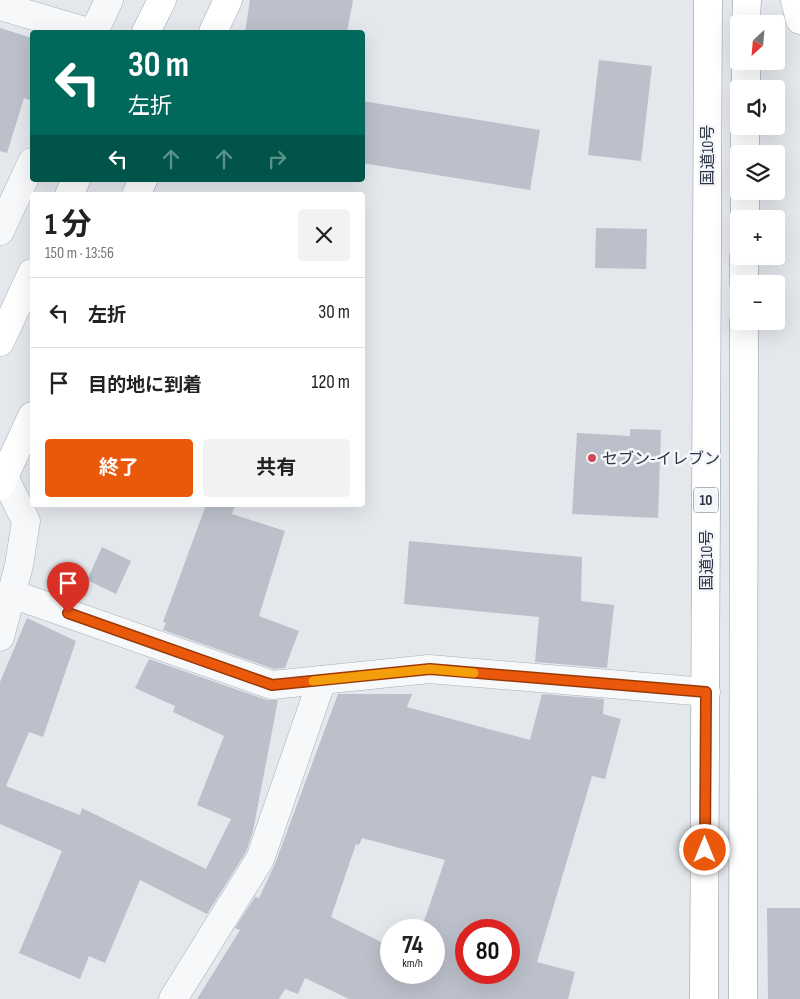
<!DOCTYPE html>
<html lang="ja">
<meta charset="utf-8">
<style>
:root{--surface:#fff;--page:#f2f2f2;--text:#222;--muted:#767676;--line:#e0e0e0;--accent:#ea580c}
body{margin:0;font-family:"Sofia Sans Condensed","Noto Sans JP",sans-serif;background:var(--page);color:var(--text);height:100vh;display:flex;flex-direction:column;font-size:19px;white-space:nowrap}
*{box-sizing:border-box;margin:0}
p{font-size:16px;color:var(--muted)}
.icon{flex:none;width:28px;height:28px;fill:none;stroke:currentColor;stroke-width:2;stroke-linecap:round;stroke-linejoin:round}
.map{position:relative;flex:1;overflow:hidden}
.panel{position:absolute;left:30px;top:192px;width:335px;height:315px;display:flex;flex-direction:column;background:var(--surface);border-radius:5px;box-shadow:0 5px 20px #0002}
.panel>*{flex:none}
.guide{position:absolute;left:30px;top:30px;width:335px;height:152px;border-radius:5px;box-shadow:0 5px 20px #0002;background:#00695c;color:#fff;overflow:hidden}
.needle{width:32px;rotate:206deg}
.controls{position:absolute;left:730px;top:15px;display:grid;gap:10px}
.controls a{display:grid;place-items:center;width:55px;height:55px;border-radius:5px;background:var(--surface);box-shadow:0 5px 20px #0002;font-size:25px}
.speed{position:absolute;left:380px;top:919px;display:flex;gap:10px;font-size:25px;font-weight:700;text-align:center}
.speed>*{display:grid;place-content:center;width:65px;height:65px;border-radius:50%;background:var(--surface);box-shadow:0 5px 20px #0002;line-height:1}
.speed small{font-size:12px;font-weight:400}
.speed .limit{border:8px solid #d22;background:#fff;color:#111}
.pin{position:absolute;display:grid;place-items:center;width:42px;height:42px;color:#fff;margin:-51px -21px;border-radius:50% 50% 50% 0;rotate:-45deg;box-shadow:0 0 5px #0007}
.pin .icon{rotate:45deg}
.me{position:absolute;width:55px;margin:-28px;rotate:0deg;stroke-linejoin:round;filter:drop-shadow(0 0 4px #0008)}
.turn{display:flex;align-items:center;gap:18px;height:105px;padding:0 15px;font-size:22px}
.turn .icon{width:65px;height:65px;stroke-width:2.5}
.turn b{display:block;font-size:35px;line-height:42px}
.lanes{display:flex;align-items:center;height:48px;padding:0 15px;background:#0003;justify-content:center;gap:25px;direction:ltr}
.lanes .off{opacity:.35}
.round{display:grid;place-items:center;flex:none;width:52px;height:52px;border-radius:5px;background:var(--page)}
.summary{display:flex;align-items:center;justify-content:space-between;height:85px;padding:0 15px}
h1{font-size:30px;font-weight:700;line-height:38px}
.primary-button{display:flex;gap:10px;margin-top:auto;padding:10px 15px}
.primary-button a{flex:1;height:58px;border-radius:5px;background:var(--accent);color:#fff;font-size:20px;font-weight:700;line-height:58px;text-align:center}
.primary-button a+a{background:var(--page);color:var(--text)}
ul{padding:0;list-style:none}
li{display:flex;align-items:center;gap:15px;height:70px;padding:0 15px;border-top:1px solid var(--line)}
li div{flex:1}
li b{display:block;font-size:19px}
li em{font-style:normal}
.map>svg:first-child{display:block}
.building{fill:#bbc0ca;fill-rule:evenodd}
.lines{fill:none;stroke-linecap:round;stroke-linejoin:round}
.minor-casing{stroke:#a9aeb7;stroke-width:29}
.major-casing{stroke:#a3abb8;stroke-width:29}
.highway-casing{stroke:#8b94a3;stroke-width:29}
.minor{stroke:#f7f8fa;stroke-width:28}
.major{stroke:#fff;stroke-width:28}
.highway{stroke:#fff;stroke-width:28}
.route-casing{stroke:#983908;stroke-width:12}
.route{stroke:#ea580c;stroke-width:9}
.slow{stroke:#f59e0b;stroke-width:9}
.poi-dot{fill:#d1495b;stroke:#f4f6f9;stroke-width:2}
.labels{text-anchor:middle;stroke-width:5;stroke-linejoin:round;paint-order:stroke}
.shield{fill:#f4f6f9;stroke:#676e7b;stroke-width:1}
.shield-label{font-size:15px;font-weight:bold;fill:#2b3445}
.street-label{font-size:16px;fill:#2b3445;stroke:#f4f6f9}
.poi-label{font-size:16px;fill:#2b3445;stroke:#f4f6f9;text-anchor:start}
</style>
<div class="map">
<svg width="800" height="999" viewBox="0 0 800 999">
<rect width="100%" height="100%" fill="#e4e7ec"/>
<g class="building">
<path d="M250 0H353L347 32H245Z"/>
<path d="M0 28 32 38V101L24 98 7 153 0 151Z"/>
<path d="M599 60 652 66 641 161 588 155Z"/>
<path d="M362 101 540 130 530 190 362 163Z"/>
<path d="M596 228 647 229 646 269 595 268Z"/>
<path d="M630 429 661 430 658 518 572 514 577 433 630 436Z"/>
<path d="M206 505H235L232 514 285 531 259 616 299 631 285 668 274 669 163 630 166 623 163 622Z"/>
<path d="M409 541 582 557 581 601 614 605 607 668 535 662 539 617 404 604Z"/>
<path d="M102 547 131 561 116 594 87 580Z"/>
<path d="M27 618 76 641 43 737 29 732 6 786 80 815 82 808 206 869 231 819 197 805 224 736 173 712 175 706 135 688 149 659 267 700H278L253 831 246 852 207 914 140 880 105 963 89 956 80 979 19 953 62 851 0 824V682Z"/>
<path d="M338 694H412L407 707 530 740 542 694 604 699 603 714 621 719 605 779 592 776 537 962 575 972 568 999H349L305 978 298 994 285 989 279 999H197L240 930 235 928 255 897 259 898 275 864ZM362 838 445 860 421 930H434V972H391V947L331 917 356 844 359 845ZM466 930H509V972H466Z"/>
<path d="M767 908H800V999H768Z"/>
</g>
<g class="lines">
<defs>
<g id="minor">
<path d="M0 6 88 32"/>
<path d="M94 32 109 0"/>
<path d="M0 231 32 162"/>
<path d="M12 594 272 685 429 669 706 692"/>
<path d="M0 637 19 565 26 521 4 477"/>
<path d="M173 999 260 859 322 680"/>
</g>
<g id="major">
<path d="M795 0 800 20"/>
<path d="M146 32 162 0"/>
<path d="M213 32 228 0"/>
<path d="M69 195 76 180"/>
<path d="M136 195 143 180"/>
<path d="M0 342 32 273"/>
<path d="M0 486 32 416"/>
</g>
<g id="highway">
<path d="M746 24 747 0"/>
<path d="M746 89V61"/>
<path d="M745 154V126"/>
<path d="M745 219V191"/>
<path d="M744 284V256"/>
<path d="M704 999 708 0"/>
<path d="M743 999 744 321"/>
</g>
</defs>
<use href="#minor" class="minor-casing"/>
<use href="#major" class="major-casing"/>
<use href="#highway" class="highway-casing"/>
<use href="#minor" class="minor"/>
<use href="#major" class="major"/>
<use href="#highway" class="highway"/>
</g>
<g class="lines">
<defs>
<path id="route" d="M68 613 272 685 430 669 706 692 705 850"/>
</defs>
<use href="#route" class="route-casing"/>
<use href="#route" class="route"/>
<path class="slow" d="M313 681 430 669 474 673"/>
</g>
<circle class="poi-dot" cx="592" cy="458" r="5"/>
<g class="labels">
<rect class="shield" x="693.5" y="487.5" width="25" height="25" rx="4"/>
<g class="shield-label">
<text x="706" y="505">10</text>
</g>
<g class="street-label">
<text transform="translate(707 155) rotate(-90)" y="6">国道10号</text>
<text transform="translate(706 560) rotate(-90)" y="6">国道10号</text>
</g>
<g class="poi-label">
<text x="602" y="464">セブン-イレブン</text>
</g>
</g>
</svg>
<div class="controls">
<a><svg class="needle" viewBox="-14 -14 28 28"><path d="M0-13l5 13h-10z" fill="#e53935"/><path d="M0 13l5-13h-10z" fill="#767676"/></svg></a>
<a><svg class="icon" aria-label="sound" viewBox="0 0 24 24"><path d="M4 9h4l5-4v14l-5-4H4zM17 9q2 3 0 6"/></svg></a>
<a><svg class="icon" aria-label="layers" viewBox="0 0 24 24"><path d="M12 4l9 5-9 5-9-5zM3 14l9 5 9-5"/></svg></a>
<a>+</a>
<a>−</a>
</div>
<div class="speed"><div>74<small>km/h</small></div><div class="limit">80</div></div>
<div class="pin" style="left:68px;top:613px;background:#d93025"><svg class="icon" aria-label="arrive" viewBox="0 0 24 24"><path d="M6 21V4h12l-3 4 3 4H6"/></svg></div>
<svg class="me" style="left:705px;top:850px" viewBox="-20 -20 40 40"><circle r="17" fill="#ea580c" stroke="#fff" stroke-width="3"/><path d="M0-11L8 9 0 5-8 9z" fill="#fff"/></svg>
<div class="guide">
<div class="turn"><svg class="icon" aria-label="left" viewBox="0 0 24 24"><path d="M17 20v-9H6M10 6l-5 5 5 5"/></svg><div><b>30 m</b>左折</div></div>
<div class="lanes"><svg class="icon" aria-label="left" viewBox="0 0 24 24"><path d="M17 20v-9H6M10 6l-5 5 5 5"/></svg><svg class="icon off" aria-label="ahead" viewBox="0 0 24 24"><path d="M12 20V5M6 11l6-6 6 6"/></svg><svg class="icon off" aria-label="ahead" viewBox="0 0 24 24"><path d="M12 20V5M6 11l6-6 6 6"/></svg><svg class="icon off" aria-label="right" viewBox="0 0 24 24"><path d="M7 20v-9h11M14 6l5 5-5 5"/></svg></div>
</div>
<section class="panel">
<div class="summary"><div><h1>1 分</h1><p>150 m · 13:56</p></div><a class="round"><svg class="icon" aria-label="close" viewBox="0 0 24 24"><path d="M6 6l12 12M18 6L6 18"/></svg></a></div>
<ul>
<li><svg class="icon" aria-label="left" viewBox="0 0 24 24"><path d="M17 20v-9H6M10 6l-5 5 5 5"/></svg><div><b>左折</b></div><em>30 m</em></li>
<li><svg class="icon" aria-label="arrive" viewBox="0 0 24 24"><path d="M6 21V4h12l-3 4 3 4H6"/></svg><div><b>目的地に到着</b></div><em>120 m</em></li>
</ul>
<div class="primary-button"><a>終了</a><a>共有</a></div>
</section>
</div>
